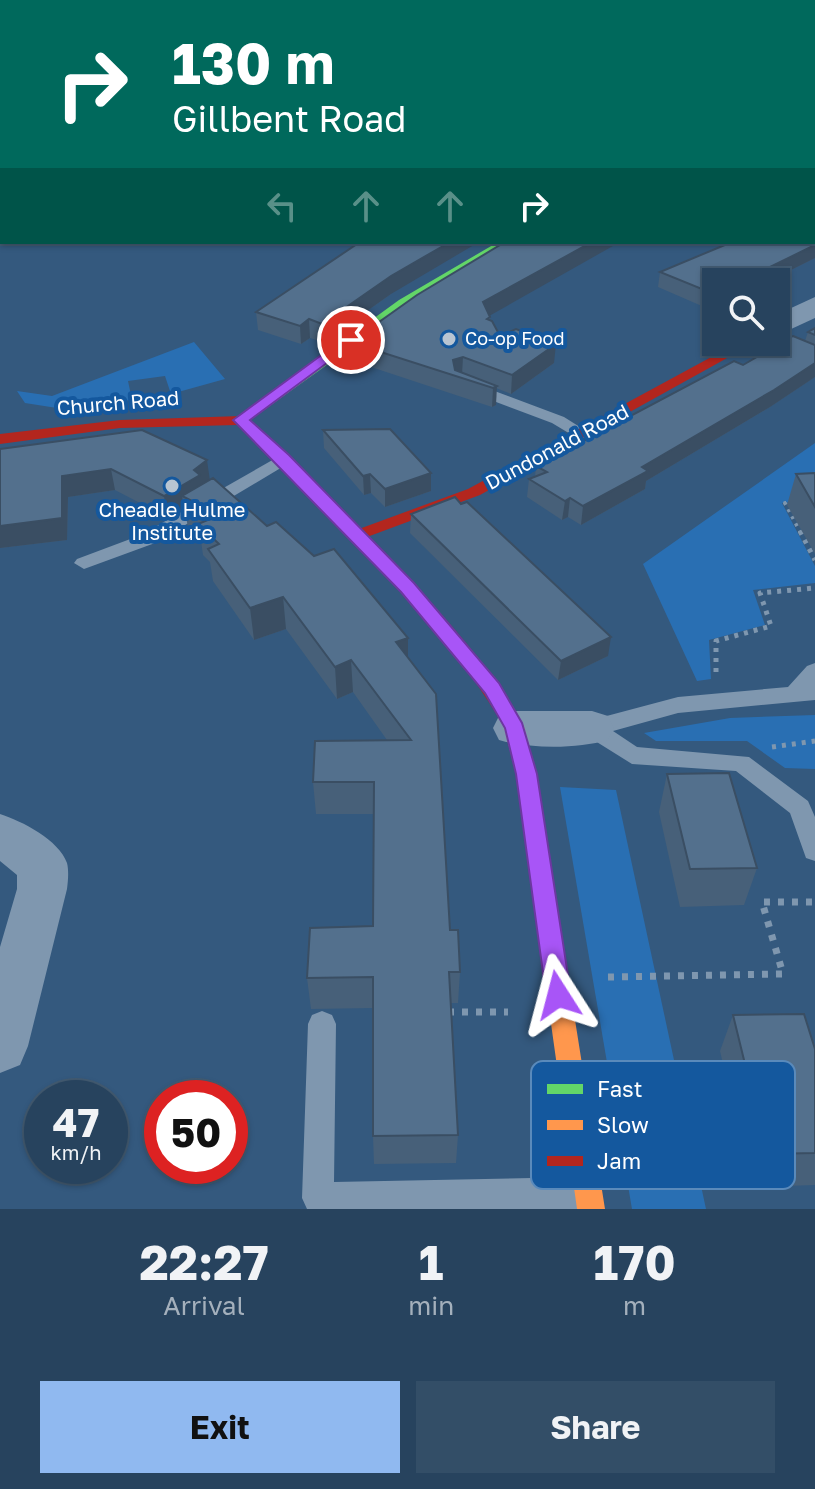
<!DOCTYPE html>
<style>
:root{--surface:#27435e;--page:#334e67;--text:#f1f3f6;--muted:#a4b0bc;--line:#435c73;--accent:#90b9f0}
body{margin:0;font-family:"Golos Text",sans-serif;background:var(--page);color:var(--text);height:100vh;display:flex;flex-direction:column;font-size:30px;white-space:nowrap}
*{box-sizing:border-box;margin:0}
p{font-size:26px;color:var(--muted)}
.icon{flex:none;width:44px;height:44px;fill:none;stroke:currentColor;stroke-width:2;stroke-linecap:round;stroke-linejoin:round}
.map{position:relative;height:1209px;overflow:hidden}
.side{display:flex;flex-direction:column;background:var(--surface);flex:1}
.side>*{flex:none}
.top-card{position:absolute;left:0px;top:0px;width:816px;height:244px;box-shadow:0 2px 6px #0004,0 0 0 2px var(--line);background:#00695c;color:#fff;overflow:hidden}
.controls{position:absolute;left:702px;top:268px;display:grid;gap:16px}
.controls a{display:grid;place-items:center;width:88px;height:88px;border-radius:0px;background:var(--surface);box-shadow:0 2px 6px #0004,0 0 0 2px var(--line);font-size:40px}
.speed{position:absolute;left:24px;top:1080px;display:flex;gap:16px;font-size:40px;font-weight:700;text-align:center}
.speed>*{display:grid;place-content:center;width:104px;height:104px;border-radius:50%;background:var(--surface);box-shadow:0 2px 6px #0004,0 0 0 2px var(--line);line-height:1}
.speed small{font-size:20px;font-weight:400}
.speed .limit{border:12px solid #d22;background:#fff;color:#111}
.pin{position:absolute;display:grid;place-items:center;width:68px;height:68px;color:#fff;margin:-34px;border:4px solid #fff;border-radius:50%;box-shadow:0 2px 8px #0007}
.me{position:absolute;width:88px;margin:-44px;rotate:351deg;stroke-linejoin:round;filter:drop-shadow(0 0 6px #0008)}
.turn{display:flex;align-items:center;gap:28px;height:168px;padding:0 40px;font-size:36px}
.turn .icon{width:104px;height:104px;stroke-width:2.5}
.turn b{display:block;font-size:56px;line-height:68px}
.lanes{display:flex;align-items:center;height:76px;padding:0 40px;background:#0003;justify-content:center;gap:40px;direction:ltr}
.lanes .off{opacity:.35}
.eta{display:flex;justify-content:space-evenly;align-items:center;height:136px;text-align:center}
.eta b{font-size:48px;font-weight:700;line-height:56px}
.primary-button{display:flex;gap:16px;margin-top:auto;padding:16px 40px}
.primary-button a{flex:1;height:92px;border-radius:0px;background:var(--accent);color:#111;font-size:32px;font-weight:700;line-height:92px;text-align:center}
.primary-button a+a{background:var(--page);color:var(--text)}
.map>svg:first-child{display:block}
.green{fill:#296fb3}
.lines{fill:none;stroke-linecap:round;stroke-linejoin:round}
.path-far2{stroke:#7f97af;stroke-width:4;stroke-dasharray:3 5;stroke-linecap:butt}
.path-far1{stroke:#7f97af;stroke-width:5;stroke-dasharray:4 6;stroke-linecap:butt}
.path{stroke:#7f97af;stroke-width:7;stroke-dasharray:6 8;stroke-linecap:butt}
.lane{fill:#7f97af;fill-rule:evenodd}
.street{fill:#7f97af;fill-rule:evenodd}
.fast{fill:#63d668;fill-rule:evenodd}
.slow{fill:#ff974d;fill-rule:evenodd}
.jam{fill:#b3261e;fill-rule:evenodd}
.wall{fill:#476079}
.shaded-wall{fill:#3a4e63}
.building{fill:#53708d;stroke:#3a4e63;stroke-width:2}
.route{fill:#a855f7;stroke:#6d37a1;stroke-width:2}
.poi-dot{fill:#b8c5d2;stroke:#14589e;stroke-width:3}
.labels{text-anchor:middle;stroke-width:8;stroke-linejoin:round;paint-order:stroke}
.far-poi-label{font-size:18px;fill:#fff;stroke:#14589e;text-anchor:start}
.street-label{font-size:20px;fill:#fff;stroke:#14589e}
.poi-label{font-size:20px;fill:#fff;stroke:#14589e}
.key{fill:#14589e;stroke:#5a8abb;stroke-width:2}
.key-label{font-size:22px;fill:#fff}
</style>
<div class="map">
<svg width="815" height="1209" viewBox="0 0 815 1209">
<rect width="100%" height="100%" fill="#34597e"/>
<g class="green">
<path d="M194 342 225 379 171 394 165 376 128 381 132 400 57 408 25 403 17 391 52 396Z"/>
<path d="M815 443V500L782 503 815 566V583L753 590 765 625 709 640 711 679 697 681 643 564Z"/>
<path d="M815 715V769L785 768 747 741H656L644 733 730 718Z"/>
<path d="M560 787 616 790 706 1209H632Z"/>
</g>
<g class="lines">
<path class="path-far2" d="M794 503H785L801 533"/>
<g class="path-far1">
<path d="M800 531 815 560"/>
<path d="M716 672V641L771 626 760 593 815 588"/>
<path d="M772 747 815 741"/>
</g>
<g class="path">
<path d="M608 977 783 974 762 902H815"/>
<path d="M448 1012H508"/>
</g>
<g class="lane">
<path d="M473 383 564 417 591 434 589 438H577L552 423 467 391V385Z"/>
<path d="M283 454 289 455 292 459 289 463 155 543 84 569 74 563 77 559 141 535Z"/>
<path d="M815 663V700L678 713 613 731 637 747 749 757 808 801 815 817V861L806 858 790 813 736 771 632 764 584 734 581 728 584 722 678 697 788 687 807 666Z"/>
<path d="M322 1011 332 1015 336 1024 334 1182 580 1177 591 1182 596 1193 591 1204 580 1209H307L302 1198 308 1024 312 1015Z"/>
</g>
<g class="street">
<path d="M0 229 2 242 11 243 0 245Z"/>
<path d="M815 297V318L776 336V315Z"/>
<path d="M515 711H592L608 716 614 728 608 740C577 749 530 749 499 740L493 728 499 716Z"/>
<path d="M0 814C22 821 59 840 67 863 69 871 68 881 67 889L28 1046 20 1065 0 1073V947L17 889V875L0 861Z"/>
</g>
<g class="fast">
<path d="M815 72V78L814 79V73Z"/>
<path d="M498 242H512L409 306 246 423 241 424 234 420 399 300Z"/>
</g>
<path class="slow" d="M514 719 521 722 524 727 536 774 605 1209H577L516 774 504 727 507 722Z"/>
<path class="jam" d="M739 342H756L480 495 367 537C425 595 484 655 524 727L521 732H507C442 616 330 519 237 425L120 428 0 444V434L120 420 241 416 246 417 359 529 468 489Z"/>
</g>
<g class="wall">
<path d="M815 97V258L767 282H716V308L711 310 658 287 660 272 814 242Z"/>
<path d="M391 294 323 342 310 338 301 344 258 330 256 312Z"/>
<path d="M490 316V320L500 336 554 363 511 394 496 388V405L492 407 365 365V358L358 355V337Z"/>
<path d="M815 328V377L770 407 646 481 645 489 581 525 568 517 562 520 527 497 529 479 535 477 536 466 743 365 805 341 808 332Z"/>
<path d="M323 430 431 473V491L385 507 371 493 364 495 324 448Z"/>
<path d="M0 449 210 480 408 658 450 930 460 972 458 1003H451L458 1135 456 1163 374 1164 373 1136V1008L311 1009 307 978 373 926 374 814H316L313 782 387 740 353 692 337 699 286 629 254 640 213 581 210 562 203 555 200 533 188 527 184 507 167 517 115 490 68 497 67 540 0 548Z"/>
<path d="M815 473V554L787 505 796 474Z"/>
<path d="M411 514 608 656 558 680 410 533Z"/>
<path d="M667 774 757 868 744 905 680 907 659 812Z"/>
<path d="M733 1015 815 1049V1185L752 1187 720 1051Z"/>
</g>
<g class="shaded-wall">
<path d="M450 242H479L391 294 323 342 322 324 391 276Z"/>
<path d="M592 242H620L482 320 483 302Z"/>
<path d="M815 245V258L767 282H739Z"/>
<path d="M716 293V308L711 310 714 294Z"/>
<path d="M309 319 310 338 301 344 300 326Z"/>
<path d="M556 344 554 363 511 394 512 375Z"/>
<path d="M463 357 462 375H453V360Z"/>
<path d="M815 363V377L770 407 646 481 645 489 581 525 583 506 642 467Z"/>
<path d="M497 386 496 405 492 407 493 388Z"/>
<path d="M207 460 210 481 182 496 184 507 167 517 164 496 194 470Z"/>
<path d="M111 469 115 490 68 497 67 540 0 548V526L62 476Z"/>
<path d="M431 473V491L385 507V489Z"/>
<path d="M370 474 371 493 364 495 363 476Z"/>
<path d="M570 498 568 517 562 520 565 501Z"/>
<path d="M283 597 286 629 254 640 250 608Z"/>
<path d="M611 637 608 656 558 680 561 661Z"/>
<path d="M408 638V670L396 642Z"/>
<path d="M351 660 353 692 337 699 335 667Z"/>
</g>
<g class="building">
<path d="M814 97H815V245L739 282H716V293L714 294 660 272 732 242H814Z"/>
<path d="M360 242H450L391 276 322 324 309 319 300 326 256 312Z"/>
<path d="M505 242H592L483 302 490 317 487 319 492 321 500 336 516 329 556 344 512 375 463 357 453 360 455 370 497 386 493 388 365 347 370 341 358 337 417 295Z"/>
<path d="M815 328V335L808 332Z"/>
<path d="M793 336 815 345V363L774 390 642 467 648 471 583 506 570 498 565 501 529 479 547 472 536 466 734 361 743 365Z"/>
<path d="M390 429 431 473 385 489 370 474 363 476 323 430Z"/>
<path d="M142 430 207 460 194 470 200 475 164 496 111 469 62 476V518L0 526V449Z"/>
<path d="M815 473V507L796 474Z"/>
<path d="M213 478 267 526 276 522 314 556 334 549 408 638 396 642 436 694 450 930H458L460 972H449L458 1135 373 1136V977L307 978 310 928 373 926 374 782H313L315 741 411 740 351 660 335 667 283 597 250 608 208 549 219 544 198 524 220 515 182 496Z"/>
<path d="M455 497 461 504 467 502 611 637 561 661 411 514Z"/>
<path d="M729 773 757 868 690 869 667 774Z"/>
<path d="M804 1014 815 1049V1153L767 1154 733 1015Z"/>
</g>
<path class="route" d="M346 337 358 340 250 420 289 455 414 583 499 683 522 723 537 774 571 995 567 1003 558 1006 550 1003 546 995 516 774 505 728 485 693 401 592 233 420Z"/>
<g class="poi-dot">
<circle cx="449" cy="339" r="8"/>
<circle cx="172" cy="486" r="8"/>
</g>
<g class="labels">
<g class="far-poi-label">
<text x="465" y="345">Co-op Food</text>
</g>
<g class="street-label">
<text transform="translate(118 403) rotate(-5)" y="7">Church Road</text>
<text transform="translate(557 447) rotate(-28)" y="7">Dundonald Road</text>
</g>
<g class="poi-label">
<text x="172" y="517">Cheadle Hulme<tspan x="172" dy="23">Institute</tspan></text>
</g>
</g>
<rect x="531" y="1061" width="264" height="128" rx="12" class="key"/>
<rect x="547" y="1084" width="36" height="10" fill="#63d668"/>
<rect x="547" y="1120" width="36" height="10" fill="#ff974d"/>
<rect x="547" y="1156" width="36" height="10" fill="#b3261e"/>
<g class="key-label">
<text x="597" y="1097">Fast</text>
<text x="597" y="1133">Slow</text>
<text x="597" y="1169">Jam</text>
</g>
</svg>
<div class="controls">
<a><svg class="icon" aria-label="search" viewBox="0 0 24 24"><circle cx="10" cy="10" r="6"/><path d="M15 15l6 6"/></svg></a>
</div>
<div class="speed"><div>47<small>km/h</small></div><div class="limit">50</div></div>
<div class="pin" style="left:351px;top:340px;background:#d93025"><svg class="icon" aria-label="arrive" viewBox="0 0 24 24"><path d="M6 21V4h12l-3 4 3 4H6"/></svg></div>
<svg class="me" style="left:558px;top:995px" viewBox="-20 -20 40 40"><path d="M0-17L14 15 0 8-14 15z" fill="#a855f7" stroke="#fff" stroke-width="4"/></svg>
<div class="top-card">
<div class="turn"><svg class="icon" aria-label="right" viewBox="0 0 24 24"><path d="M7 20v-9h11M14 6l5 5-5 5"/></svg><div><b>130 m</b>Gillbent Road</div></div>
<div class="lanes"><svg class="icon off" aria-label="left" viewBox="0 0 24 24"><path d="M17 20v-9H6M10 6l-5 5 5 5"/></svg><svg class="icon off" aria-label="ahead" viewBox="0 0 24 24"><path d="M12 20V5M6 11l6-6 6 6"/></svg><svg class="icon off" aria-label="ahead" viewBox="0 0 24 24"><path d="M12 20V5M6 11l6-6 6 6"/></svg><svg class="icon" aria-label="right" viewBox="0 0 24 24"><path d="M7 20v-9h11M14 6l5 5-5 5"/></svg></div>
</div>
</div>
<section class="side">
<div class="eta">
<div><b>22:27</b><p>Arrival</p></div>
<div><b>1</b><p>min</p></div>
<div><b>170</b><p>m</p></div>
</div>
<div class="primary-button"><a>Exit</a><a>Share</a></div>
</section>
